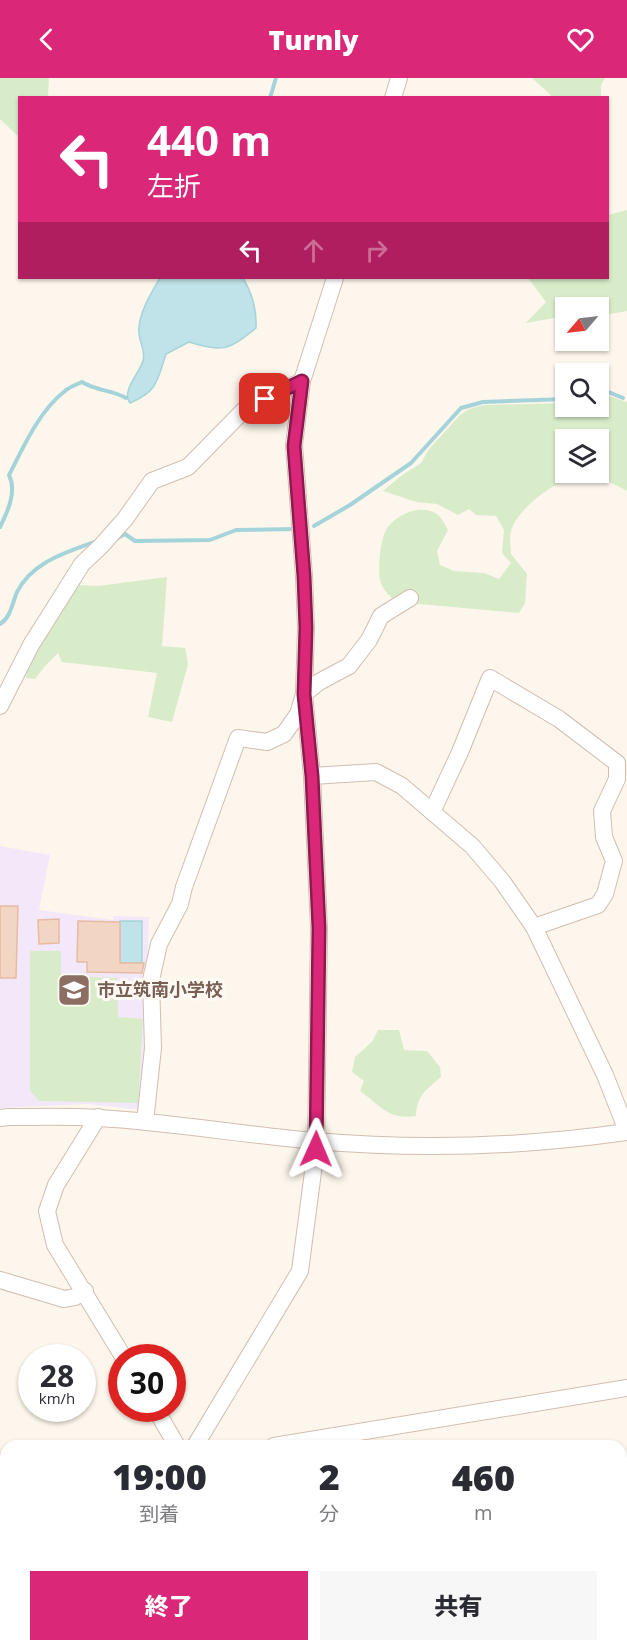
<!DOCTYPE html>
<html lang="ja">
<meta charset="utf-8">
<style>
:root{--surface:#fff;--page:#f7f7f7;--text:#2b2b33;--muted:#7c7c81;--accent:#db2777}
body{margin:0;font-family:"Open Sans","Noto Sans JP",sans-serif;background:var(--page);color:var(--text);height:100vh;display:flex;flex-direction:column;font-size:22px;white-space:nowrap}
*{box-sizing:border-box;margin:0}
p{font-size:20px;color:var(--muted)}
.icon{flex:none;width:33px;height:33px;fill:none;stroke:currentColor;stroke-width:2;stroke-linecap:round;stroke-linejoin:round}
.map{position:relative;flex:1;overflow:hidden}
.drawer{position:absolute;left:0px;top:1362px;width:627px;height:212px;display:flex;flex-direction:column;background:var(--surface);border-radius:18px 18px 0 0;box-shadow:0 2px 4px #0004}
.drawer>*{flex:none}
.guide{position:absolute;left:18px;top:18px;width:591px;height:183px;border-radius:0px;box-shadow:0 2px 4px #0004;background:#db2777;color:#fff;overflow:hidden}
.needle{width:39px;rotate:242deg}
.fabs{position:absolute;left:555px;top:219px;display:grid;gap:12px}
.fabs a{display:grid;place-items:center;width:54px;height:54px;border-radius:0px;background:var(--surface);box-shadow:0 2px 4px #0004;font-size:30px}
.speed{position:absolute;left:18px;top:1266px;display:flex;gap:12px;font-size:30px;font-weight:700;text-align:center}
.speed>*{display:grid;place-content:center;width:78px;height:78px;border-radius:50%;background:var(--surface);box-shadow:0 2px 4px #0004;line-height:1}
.speed small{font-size:15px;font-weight:400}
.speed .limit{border:9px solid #d22;background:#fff;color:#111}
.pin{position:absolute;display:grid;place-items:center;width:51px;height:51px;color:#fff;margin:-26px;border-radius:12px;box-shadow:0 3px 9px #0006}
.me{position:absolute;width:66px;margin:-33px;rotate:1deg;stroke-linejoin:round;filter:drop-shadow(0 0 4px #0008)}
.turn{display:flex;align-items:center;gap:21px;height:126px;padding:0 30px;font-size:27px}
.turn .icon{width:78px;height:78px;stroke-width:2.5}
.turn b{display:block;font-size:42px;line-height:51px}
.lanes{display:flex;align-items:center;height:57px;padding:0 30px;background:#0003;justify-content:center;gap:30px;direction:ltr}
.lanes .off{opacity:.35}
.eta{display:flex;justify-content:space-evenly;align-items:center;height:102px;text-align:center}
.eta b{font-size:36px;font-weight:800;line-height:42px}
.button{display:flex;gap:12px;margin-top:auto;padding:12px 30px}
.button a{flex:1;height:69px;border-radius:0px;background:var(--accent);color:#fff;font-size:24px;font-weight:800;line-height:69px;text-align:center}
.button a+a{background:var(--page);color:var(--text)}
header{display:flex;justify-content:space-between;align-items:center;height:78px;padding:0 30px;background:var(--accent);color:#fff;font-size:27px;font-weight:800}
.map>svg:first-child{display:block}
.education{fill:#f3e8fa}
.green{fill:#d8ecc9;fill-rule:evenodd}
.water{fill:#bfe3e8;stroke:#a5d3da;stroke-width:1.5}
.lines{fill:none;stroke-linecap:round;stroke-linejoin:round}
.stream{stroke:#a5d3da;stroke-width:4}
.building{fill:#f3d5c3;stroke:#e6bba3;stroke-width:1.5}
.minor-casing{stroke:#d1beb0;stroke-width:18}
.minor{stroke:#fff;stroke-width:16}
.route-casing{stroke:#8e194d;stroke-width:15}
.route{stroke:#db2777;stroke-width:10}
.labels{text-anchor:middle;stroke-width:6;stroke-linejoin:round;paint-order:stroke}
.education-label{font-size:18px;font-weight:bold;fill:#785e54;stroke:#fffaf3;text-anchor:start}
</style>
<header><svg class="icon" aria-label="back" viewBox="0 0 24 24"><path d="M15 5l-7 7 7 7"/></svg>Turnly<svg class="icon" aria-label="heart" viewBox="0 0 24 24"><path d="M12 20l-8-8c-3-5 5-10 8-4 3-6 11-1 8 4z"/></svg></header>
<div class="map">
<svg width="627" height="1573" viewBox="0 0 627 1573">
<rect width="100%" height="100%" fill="#fdf6ec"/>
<path class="education" d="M0 768 50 777 39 832 113 842V838L149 839 142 1032 87 1026 0 1030Z"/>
<g class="green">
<path d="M0 0H49L48 19 20 20 19 59 0 41Z"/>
<path d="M532 0H605L601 7V19L554 20Z"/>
<path d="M627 132V233L599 238 598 230H566L565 238 526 245 546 224 528 200H608V137Z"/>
<path d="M606 317 627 324V413C619 408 592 395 583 396 560 399 517 430 511 453 509 460 511 469 511 476L527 496 525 525 519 535 420 526 403 529C395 522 384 515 381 505 377 495 380 464 385 454 393 438 417 427 433 434 441 437 444 445 448 452L437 473 440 487 454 493 484 495 499 501 511 485 502 475 504 452 496 438 476 437 469 431 458 437 437 426 416 424 383 413 401 398 421 385 429 371 460 337 469 331 484 327 565 325 566 328H598L599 319ZM566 362H598V394H566Z"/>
<path d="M167 499 162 568 185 570 188 586 172 644 148 639 157 595 62 584 58 575 45 588 35 601 26 600 28 589 76 507 98 508Z"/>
<path d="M30 873H61V898L117 900 118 939 143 941 138 1025 39 1023 30 1013Z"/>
<path d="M378 952H399L404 972 427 973 440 989 441 999C426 1012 417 1017 416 1038 388 1042 381 1028 360 1013L364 1003 352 994 355 979 372 964Z"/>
</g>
<g class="water">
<path d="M160 200H243C252 215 257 231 256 250 227 273 224 274 189 264L166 276C157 303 158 313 130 325 121 313 139 296 143 283 146 272 140 267 139 256 137 238 151 215 160 200Z"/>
<rect x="120" y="843" width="22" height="42"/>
</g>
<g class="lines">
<g class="stream">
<path d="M270 20 276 0"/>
<path d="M598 315 606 313 623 320"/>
<path d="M314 448 350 427 411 385 461 330 483 324 566 321"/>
<path d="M0 449C8 433 17 413 9 397 24 368 39 333 65 313 69 309 76 307 82 304 96 313 113 312 126 320"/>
<path d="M116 461 125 456 135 463 210 462 236 452 295 451"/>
<path d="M0 546C11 539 12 526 17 514 32 484 65 475 94 464"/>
</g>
</g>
<g class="building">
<path d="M0 828H18L16 900H0Z"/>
<path d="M59 841V865L39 866 38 842Z"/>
<path d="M78 843 120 844V885H144L142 895 87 894V884H77Z"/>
</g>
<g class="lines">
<defs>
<g id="minor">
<path d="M393 20 399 0"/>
<path d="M0 628 31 567 82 486 101 468 125 441 152 403 188 389 246 330 302 303"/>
<path d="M312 698 376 694 402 708 472 768 502 803 534 849 605 997 627 1053"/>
<path d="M432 734 460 674 490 600 559 641 617 685V701L602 733 604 759 614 783 605 816 598 827 534 849"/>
<path d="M98 1039 56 1107 47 1133 55 1167 124 1280"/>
<path d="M0 1040 8 1039C38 1039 69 1038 99 1040 171 1044 243 1057 315 1063 420 1072 523 1069 627 1054"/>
<path d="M145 1044 153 970 151 902 159 866 180 826 184 809 238 660 267 664 284 656 298 636 304 616 319 604 349 588 369 562 381 538 410 520"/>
<path d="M0 1202 64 1221 75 1219 85 1213"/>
<path d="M155 1330 177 1368"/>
<path d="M195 1368 300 1193 316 1071 319 850 312 698 304 616 306 550 304 498 294 367 302 303 335 200"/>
<path d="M274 1368 627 1310"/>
<path d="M621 1400 627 1396"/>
<path d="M0 1414 6 1413"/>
</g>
</defs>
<use href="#minor" class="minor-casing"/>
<use href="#minor" class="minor"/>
</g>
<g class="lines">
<defs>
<path id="route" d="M265 321 302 303 294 368 304 498 306 550 304 616 312 698 319 850 316 1071"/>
</defs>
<use href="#route" class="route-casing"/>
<use href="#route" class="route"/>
</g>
<defs>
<symbol id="school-square" viewBox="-11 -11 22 22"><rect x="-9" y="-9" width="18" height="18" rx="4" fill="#8d6e63" stroke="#fffaf3"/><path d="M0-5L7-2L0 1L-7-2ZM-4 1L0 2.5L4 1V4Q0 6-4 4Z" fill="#fff"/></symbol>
</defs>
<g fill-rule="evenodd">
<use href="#school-square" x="55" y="893" width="38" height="38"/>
</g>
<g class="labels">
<g class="education-label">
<text x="97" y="918">市立筑南小学校</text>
</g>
</g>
</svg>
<div class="fabs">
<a><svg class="needle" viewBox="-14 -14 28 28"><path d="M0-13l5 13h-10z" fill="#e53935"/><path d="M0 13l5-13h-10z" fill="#7c7c81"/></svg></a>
<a><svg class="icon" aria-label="search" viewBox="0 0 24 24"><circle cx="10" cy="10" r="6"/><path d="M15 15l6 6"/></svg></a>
<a><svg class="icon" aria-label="layers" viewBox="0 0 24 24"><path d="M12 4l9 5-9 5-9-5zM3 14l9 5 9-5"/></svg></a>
</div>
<div class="speed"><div>28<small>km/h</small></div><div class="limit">30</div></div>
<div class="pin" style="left:265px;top:321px;background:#d93025"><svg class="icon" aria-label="arrive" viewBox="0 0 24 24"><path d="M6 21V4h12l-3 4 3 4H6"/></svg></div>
<svg class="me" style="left:316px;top:1071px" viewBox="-20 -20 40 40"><path d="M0-17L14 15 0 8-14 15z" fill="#db2777" stroke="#fff" stroke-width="4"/></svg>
<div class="guide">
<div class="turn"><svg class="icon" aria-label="left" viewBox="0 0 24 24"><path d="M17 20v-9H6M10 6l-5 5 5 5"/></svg><div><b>440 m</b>左折</div></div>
<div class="lanes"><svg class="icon" aria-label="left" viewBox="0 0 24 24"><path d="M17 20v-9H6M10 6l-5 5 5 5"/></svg><svg class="icon off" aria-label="ahead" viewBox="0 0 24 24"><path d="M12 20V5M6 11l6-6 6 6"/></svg><svg class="icon off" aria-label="right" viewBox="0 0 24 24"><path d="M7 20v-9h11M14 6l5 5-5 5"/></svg></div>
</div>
<section class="drawer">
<div class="eta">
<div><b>19:00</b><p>到着</p></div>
<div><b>2</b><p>分</p></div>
<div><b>460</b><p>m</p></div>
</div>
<div class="button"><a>終了</a><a>共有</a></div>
</section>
</div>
